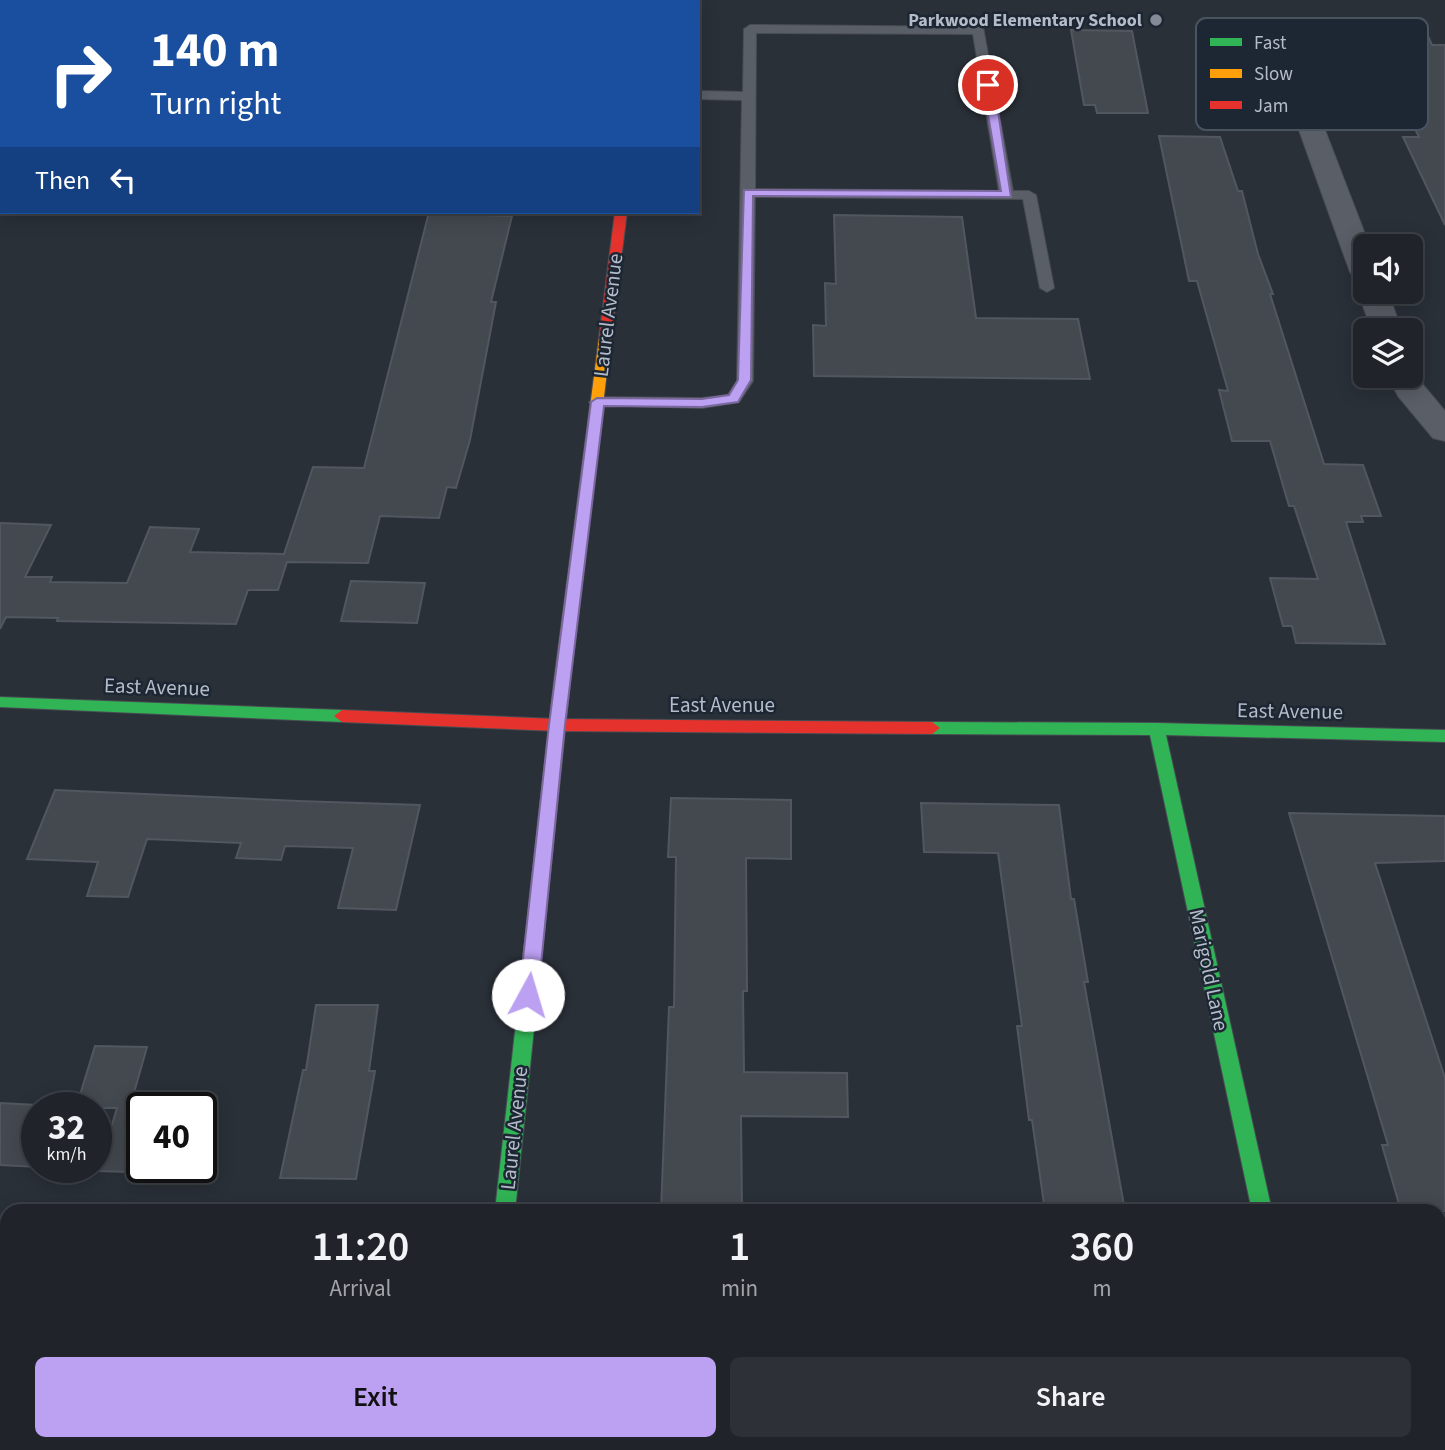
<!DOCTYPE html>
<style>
:root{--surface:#20242a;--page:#2d3036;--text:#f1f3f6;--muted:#a2a4a8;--line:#3d4147;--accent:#bca0f2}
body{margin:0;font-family:"Source Sans 3",sans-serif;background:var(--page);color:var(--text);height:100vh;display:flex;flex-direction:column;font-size:26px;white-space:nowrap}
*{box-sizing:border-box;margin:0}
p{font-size:23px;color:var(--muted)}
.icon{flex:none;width:38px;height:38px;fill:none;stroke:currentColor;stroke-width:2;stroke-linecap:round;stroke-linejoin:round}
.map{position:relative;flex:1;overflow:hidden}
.side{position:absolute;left:0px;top:1204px;width:1446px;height:247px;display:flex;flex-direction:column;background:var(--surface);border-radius:21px 21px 0 0;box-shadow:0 4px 18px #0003,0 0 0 2px var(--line)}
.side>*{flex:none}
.guide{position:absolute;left:0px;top:0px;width:700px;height:214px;box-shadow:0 4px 18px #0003,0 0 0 2px var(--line);background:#1a4fa0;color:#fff;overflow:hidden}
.tools{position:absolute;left:1353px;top:234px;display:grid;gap:14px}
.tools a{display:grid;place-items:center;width:70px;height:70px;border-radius:10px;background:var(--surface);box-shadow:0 4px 18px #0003,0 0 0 2px var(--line);font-size:35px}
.speed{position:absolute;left:21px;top:1092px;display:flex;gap:14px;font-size:35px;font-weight:700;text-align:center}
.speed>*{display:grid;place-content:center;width:91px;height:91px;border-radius:50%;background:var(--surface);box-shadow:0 4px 18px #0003,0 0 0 2px var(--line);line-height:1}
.speed small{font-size:18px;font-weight:400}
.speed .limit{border:4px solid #111;border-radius:10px;background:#fff;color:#111}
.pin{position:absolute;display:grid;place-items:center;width:60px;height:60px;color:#fff;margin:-30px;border:4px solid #fff;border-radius:50%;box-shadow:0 2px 7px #0007}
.me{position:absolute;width:77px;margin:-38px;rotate:6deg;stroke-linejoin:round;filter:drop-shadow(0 0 5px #0008)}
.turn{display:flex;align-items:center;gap:24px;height:147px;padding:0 35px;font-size:32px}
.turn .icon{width:91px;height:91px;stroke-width:2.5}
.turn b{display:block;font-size:49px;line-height:60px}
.then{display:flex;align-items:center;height:66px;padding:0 35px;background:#0003;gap:14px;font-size:26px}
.eta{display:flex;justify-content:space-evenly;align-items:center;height:119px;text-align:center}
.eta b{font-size:42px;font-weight:600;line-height:49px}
.action{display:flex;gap:14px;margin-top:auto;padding:14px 35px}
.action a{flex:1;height:80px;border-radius:10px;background:var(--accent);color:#111;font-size:28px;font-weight:600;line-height:80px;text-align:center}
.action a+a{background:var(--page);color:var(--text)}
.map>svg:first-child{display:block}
.building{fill:#444950;stroke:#52575f;stroke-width:2}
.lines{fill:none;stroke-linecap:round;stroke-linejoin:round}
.lane-casing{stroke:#484c53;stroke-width:2}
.street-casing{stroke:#484c53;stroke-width:2}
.fast-casing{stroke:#484c53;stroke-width:2}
.slow-casing{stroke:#484c53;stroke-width:2}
.jam-casing{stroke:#484c53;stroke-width:2}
.lane{fill:#5a5e66;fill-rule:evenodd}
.street{fill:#5a5e66;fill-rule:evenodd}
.fast{fill:#30b455;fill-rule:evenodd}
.slow{fill:#ff9f0a;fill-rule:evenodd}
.jam{fill:#e5322d;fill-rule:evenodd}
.route{fill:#bca0f2;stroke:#7a689d;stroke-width:2}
.poi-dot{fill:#848b96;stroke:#1d2633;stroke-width:2.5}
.labels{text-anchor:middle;stroke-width:5;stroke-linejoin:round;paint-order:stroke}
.far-poi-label{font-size:18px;font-weight:bold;fill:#b4bcc9;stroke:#1d2633;text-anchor:end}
.street-label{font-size:21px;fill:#b4bcc9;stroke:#1d2633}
.key{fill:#1d2633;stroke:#4a5360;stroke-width:2}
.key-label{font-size:19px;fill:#b4bcc9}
</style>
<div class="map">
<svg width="1445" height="1450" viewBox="0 0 1445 1450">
<rect width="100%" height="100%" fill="#2a3038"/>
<g class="building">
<path d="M1071 30 1132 31 1148 113H1097L1095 105H1084Z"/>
<path d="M1389 35 1428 36 1432 45H1445V225L1403 137H1419L1371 38 1390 39Z"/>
<path d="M1159 136 1220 137 1238 191H1242L1258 254 1273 294H1270L1324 464 1363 465 1381 516H1361L1363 522H1346L1385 644 1296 643 1292 626H1283L1270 578 1318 579 1294 506H1289L1270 441H1232L1219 390 1228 391 1197 281H1189Z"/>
<path d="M429 212H484L483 215 512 216 491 302H496L470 440 456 488 447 487 439 518 380 516 368 563 287 562 278 590H248L236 624 57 621 58 618 6 617 0 629V523L51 525 25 577H52L50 582 127 583 150 527 199 529 190 552 284 554 313 467 364 468Z"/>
<path d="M834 215 962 217 976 318 1078 319 1090 379 814 376 813 325 826 326 825 283 836 284Z"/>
<path d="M351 581 425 583 417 623 341 621Z"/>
<path d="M55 790 298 801 420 805 396 910 338 908 353 848 285 846 281 860 236 858 241 843 147 839 128 897 87 896 98 862 27 859Z"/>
<path d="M671 798 791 800V859L746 858 747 991H743L744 1072 847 1073 848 1117 741 1116 742 1211H661L669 1007H674L676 857H668Z"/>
<path d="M921 803 1059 805 1071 899H1074L1088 982H1084L1125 1211H1045L1032 1120H1029L1017 1026H1022L998 853 924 852Z"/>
<path d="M1289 813 1445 816V861L1375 863 1445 1078V1211H1401L1382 1145H1388Z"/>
<path d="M316 1005H378L369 1071H375L356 1179 280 1178 303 1070H306Z"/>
<path d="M95 1046 147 1047 130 1107 152 1108H142V1167H196L194 1174 98 1171 117 1108H76Z"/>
<path d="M0 1103 37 1105V1167L0 1165Z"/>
</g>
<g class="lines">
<defs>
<path id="lane" d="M750 25 983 27 1013 191H1029L1036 195 1054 288 1047 292 1040 288 1023 199 755 197 753 381 739 402 702 408 591 405 589 402 597 397 702 398 728 395 737 381 742 100 698 99V91L743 92 744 29ZM756 33 973 34 999 191 755 189Z"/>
<g id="street">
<rect x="630" y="0" width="24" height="2"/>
<path d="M1263 63 1272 66 1320 117 1370 247H1365V281L1355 278 1350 272 1295 119 1250 71 1254 66Z"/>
<rect x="0" y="72" width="2" height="16"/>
<path d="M1365 285V292H1388L1402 331H1372L1358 292Z"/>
<path d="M1410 368 1415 369 1424 386 1445 411V441L1433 438 1398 396 1388 376H1410Z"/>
<path d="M0 1283 7 1284V1330L0 1329Z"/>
<path d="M456 1444H508V1450H454Z"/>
<path d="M1286 1444H1338L1340 1450H1286Z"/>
</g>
<g id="fast">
<path d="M562 677 570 682 515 1211H495L554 682Z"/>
<path d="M0 697 342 710 350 716 342 722 0 707Z"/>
<path d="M932 722 1157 723 1445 730V742L1166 735 1272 1211H1252L1150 735 932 734 924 728Z"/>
</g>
<path id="slow" d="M605 334 611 338 570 682 562 687 554 682 599 338Z"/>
<g id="jam">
<path d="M615 212H627L611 338 605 342 599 338Z"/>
<path d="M342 710 557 719 932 722 940 728 932 734 557 731 342 722 334 716Z"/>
</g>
</defs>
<use href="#lane" class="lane-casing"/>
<use href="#street" class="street-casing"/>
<use href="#fast" class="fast-casing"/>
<use href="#slow" class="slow-casing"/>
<use href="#jam" class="jam-casing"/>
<use href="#lane" class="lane"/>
<use href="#street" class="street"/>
<use href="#fast" class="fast"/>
<use href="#slow" class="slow"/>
<use href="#jam" class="jam"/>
</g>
<path class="route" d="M988 82 994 85 1011 197 753 196 751 380 738 402 702 407 604 406 565 725 538 995 535 1000 528 1002 522 1000 519 995 549 725 591 402 597 398 702 399 729 395 738 380 744 190 1001 191 983 85Z"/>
<circle class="poi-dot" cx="1156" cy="20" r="7"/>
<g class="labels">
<g class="far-poi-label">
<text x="1142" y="26">Parkwood Elementary School</text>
</g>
<g class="street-label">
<text transform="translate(608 315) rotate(-83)" y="7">Laurel Avenue</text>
<text transform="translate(157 687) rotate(2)" y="7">East Avenue</text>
<text x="722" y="712">East Avenue</text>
<text transform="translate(1290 711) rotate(1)" y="7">East Avenue</text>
<text transform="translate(1209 970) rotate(78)" y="7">Marigold Lane</text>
<text transform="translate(514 1128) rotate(-84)" y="7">Laurel Avenue</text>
</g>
</g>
<rect x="1196" y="18" width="232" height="112" rx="10" class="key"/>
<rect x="1210" y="38" width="32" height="8" fill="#30b455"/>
<rect x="1210" y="69" width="32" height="9" fill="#ff9f0a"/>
<rect x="1210" y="101" width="32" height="8" fill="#e5322d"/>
<g class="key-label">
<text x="1254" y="49">Fast</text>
<text x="1254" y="80">Slow</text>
<text x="1254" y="112">Jam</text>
</g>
</svg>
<div class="tools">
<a><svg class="icon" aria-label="sound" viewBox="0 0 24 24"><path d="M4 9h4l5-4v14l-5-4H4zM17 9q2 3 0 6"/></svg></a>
<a><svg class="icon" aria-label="layers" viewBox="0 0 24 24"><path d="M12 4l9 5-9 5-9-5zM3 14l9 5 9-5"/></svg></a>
</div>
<div class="speed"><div>32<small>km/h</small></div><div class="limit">40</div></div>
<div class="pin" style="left:988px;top:85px;background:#d93025"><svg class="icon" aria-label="arrive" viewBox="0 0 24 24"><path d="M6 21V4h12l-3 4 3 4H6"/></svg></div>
<svg class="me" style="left:528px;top:995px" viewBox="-20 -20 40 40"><circle r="19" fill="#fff"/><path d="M0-13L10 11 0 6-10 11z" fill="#bca0f2"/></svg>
<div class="guide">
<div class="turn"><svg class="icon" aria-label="right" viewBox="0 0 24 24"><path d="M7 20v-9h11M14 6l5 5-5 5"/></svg><div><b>140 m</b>Turn right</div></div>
<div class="then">Then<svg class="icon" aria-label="left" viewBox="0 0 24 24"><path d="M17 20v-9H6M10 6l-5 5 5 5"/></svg></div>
</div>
<section class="side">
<div class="eta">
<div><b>11:20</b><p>Arrival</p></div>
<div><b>1</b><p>min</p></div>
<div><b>360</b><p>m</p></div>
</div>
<div class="action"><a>Exit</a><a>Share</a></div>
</section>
</div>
